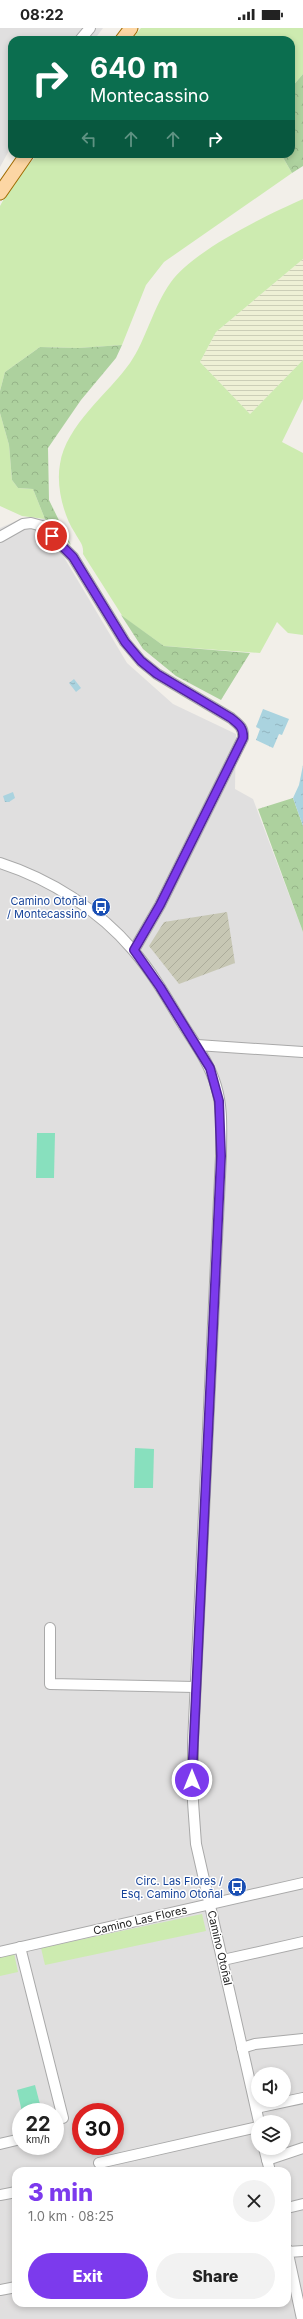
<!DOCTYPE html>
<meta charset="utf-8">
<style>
:root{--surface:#fff;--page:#f2f2f2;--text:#222;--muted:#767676;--accent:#7c3aed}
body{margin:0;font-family:Inter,sans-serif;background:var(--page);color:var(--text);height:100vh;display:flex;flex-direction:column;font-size:15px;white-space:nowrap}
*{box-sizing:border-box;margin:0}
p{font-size:13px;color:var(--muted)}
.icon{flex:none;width:22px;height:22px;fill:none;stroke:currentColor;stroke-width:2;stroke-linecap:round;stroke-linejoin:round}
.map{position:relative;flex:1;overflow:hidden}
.drawer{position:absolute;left:12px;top:2139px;width:279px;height:140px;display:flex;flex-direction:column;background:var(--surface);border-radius:12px;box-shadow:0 2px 6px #0003}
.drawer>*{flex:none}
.banner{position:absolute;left:8px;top:8px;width:287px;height:122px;border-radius:12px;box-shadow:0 2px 6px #0003;background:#0b6e4f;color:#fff;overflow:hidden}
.controls{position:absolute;left:251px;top:2039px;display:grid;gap:8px}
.controls a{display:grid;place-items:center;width:40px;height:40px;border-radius:50%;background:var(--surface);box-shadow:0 2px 6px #0003;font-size:20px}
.speed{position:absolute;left:12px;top:2075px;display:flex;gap:8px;font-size:20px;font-weight:700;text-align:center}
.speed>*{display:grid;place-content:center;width:52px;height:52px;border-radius:50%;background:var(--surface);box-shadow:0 2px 6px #0003;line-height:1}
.speed small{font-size:10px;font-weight:400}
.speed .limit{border:6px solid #d22;background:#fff;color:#111}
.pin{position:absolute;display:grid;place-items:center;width:34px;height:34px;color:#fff;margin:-17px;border:2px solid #fff;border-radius:50%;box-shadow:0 1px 4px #0007}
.me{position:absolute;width:44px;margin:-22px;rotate:0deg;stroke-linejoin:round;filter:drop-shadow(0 0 3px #0008)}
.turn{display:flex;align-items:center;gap:14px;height:84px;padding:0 16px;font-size:18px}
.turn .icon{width:52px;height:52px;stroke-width:2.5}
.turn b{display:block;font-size:28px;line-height:34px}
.lanes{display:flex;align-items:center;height:38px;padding:0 16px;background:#0003;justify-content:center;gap:20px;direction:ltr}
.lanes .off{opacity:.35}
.round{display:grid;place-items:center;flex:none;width:42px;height:42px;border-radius:21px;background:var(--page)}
.headline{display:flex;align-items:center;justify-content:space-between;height:68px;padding:0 16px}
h1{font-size:24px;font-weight:800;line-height:30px;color:var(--accent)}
.action{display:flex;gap:8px;margin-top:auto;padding:8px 16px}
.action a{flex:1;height:46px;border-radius:24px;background:var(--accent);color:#fff;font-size:16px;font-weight:800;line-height:46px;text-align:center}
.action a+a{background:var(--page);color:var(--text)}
.status{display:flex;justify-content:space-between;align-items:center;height:28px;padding:0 20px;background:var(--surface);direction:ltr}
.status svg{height:11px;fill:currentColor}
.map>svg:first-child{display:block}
.residential{fill:#e0dfdf;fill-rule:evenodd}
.construction{fill:url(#construction-furrows)}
.farmland{fill:url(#farmland-rules)}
.grass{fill:#cdebb0}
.forest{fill:url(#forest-crowns)}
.pitch{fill:#88e0be}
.water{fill:url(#water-ripples)}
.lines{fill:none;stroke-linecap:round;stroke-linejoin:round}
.minor-casing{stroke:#a9a9a9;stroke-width:12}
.major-casing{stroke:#a06b00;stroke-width:15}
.minor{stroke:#fff;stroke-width:10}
.major{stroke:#fcd6a4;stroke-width:13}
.route-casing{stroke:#51269a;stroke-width:10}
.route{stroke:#7c3aed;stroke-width:7}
.labels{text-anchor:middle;stroke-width:3;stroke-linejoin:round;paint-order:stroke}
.transit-label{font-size:11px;fill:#164399;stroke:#fff;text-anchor:end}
.street-label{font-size:11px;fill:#222;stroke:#fff}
</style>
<div class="status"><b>08:22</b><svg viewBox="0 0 49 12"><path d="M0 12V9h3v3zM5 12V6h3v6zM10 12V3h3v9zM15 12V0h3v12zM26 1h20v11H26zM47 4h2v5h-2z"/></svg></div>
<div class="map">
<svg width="303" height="2291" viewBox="0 0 303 2291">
<defs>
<pattern id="construction-furrows" width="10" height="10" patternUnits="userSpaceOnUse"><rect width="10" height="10" fill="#c7c7b4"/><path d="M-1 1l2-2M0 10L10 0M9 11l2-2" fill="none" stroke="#abab9a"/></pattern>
<pattern id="farmland-rules" width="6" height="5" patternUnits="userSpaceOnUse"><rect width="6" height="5" fill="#eef0d5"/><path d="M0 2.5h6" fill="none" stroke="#ccceb7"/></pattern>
<pattern id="forest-crowns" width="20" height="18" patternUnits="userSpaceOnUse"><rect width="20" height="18" fill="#add19e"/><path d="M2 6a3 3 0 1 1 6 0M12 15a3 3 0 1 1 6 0" fill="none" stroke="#95b388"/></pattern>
<pattern id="water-ripples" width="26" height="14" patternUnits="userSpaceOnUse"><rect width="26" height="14" fill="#aad3df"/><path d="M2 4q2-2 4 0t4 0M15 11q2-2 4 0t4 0" fill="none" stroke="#92b5bf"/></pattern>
</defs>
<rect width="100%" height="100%" fill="#f2efe9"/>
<g class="residential">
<path d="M0 0H103L94 12H12V117L0 139Z"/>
<path d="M23 490 45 491 65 531 127 635 173 676 236 706 235 761 253 771 303 904V2291H0V500ZM258 2046H284V2072H258ZM21 2084H55V2118H21ZM81 2084H115V2118H81ZM258 2094H284V2120H258ZM16 2143H287V2275H16Z"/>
</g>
<path class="construction" d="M227 884 235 935 179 956 149 918 164 894Z"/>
<path class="farmland" d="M303 231V332L250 386 200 334 216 304Z"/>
<g class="grass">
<path d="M141 0H303V46L291 60V12H131Z"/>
<path d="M38 126H281L292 145 164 234 146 257 122 317 78 320 40 319 5 344 0 363V178L13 154Z"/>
<path d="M303 171V231L216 304 200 334 250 386 303 332V371L282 414 303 425V607L288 605 277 594 260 625 164 618 123 589 83 526C84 516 79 513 75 505 63 487 56 457 60 436 66 397 108 366 130 335 146 312 153 279 171 254 194 222 267 187 303 171Z"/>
<path d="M0 385 9 417 12 452 18 460 33 461 45 491 22 488 0 478Z"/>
<path d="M202 1886 206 1903 45 1937 41 1920Z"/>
<path d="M14 1925 18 1944 0 1948V1928Z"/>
</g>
<g class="forest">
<path d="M303 46V138L292 145 281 126H291V60Z"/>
<path d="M122 317 116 330 81 372 48 420 49 472 71 517 45 491 33 461 18 460 12 452 9 417 0 385V363L5 344 40 319 78 320Z"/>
<path d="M121 587 164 618 250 625 221 672 176 648 143 621Z"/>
<path d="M293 770 303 798V904L258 781Z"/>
</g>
<g class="pitch">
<path d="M37 1105H55L54 1150H36Z"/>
<path d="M135 1420 154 1421 153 1460H134Z"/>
<path d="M35 2057 42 2084H22L17 2062Z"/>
</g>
<g class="water">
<path d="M74 651 81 660 76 664 69 655Z"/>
<path d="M263 681 289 691 282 707 279 706 273 720 256 712 260 701 256 699Z"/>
<path d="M303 737V798L293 770 299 757Z"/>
<path d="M13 764 15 770 9 774H5L3 768Z"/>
</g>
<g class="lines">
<defs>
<g id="minor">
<path d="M80 12 90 0"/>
<path d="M0 509 23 496 31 495 42 498 73 529 125 614 141 633 157 646 231 690C238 696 244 699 243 710L160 877 134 922"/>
<path d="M0 835C50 851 99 882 133 922 152 944 167 970 182 995 195 1016 209 1034 216 1058 223 1081 221 1104 221 1128L193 1715V1774L196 1816 259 2094"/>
<path d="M197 1017 303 1024"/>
<path d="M50 1600V1656L195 1659"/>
<path d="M20 1919 63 2090"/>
<path d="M0 1924 303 1855"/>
<path d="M223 1932 303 1914"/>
<path d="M242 2020 255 2016 303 2011"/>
<path d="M256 2080 303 2070"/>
<path d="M0 2116 21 2111"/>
<path d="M264 2120 270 2143"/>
<path d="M267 2132 303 2120"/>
<path d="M99 2135 258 2099"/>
<path d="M0 2167 16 2164"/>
<path d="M287 2180 303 2176"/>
<path d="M287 2221 302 2291"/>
<path d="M288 2224 303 2223"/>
<path d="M0 2262 16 2259"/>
</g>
<g id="major">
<path d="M122 12 131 0"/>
<path d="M0 165 27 126"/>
</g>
</defs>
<use href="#minor" class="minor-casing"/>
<use href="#major" class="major-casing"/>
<use href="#minor" class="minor"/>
<use href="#major" class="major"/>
</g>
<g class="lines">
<defs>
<path id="route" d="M52 508 73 529 125 614 141 633 157 646 231 690C238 696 244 699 243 710L160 877 134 922 160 959 210 1040 219 1073 221 1128 192 1752"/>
</defs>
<use href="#route" class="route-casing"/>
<use href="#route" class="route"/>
</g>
<defs>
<symbol id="bus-disc" viewBox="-11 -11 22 22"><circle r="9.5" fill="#1a4fb4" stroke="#fff"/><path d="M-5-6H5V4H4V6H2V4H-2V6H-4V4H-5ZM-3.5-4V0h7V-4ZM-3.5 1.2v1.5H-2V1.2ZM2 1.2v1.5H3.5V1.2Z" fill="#fff"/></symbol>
</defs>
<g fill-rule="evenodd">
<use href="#bus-disc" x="90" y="868" width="22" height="22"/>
<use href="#bus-disc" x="226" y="1848" width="22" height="22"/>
</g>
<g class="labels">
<g class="transit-label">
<text x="87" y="877">Camino Otoñal<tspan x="87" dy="13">/ Montecassino</tspan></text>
<text x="223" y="1857">Circ. Las Flores /<tspan x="223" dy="13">Esq. Camino Otoñal</tspan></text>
</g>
<g class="street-label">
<text transform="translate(140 1892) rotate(-13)" y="4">Camino Las Flores</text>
<text transform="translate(220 1920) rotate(77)" y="4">Camino Otoñal</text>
</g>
</g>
</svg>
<div class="controls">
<a><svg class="icon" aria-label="sound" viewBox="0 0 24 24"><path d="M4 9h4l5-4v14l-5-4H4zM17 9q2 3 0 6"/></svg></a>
<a><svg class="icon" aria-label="layers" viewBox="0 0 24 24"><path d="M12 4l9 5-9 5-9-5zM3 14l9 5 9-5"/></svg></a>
</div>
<div class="speed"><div>22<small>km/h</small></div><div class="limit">30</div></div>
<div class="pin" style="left:52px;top:508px;background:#d93025"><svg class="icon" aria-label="arrive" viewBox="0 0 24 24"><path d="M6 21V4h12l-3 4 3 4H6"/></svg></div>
<svg class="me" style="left:192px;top:1752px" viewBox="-20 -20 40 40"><circle r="17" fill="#7c3aed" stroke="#fff" stroke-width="3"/><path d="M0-11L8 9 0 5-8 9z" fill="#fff"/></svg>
<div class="banner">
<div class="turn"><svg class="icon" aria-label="right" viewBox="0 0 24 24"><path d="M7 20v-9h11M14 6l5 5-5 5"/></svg><div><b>640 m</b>Montecassino</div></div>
<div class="lanes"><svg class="icon off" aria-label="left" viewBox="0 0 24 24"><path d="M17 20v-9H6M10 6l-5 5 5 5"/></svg><svg class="icon off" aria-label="ahead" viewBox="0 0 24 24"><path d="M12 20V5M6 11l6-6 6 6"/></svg><svg class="icon off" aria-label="ahead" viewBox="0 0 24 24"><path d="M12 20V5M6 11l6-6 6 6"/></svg><svg class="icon" aria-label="right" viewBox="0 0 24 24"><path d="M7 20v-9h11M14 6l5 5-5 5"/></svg></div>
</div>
<section class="drawer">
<div class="headline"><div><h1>3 min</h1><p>1.0 km · 08:25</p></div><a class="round"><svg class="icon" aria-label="close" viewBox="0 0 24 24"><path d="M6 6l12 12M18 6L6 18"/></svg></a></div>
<div class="action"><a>Exit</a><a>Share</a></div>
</section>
</div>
